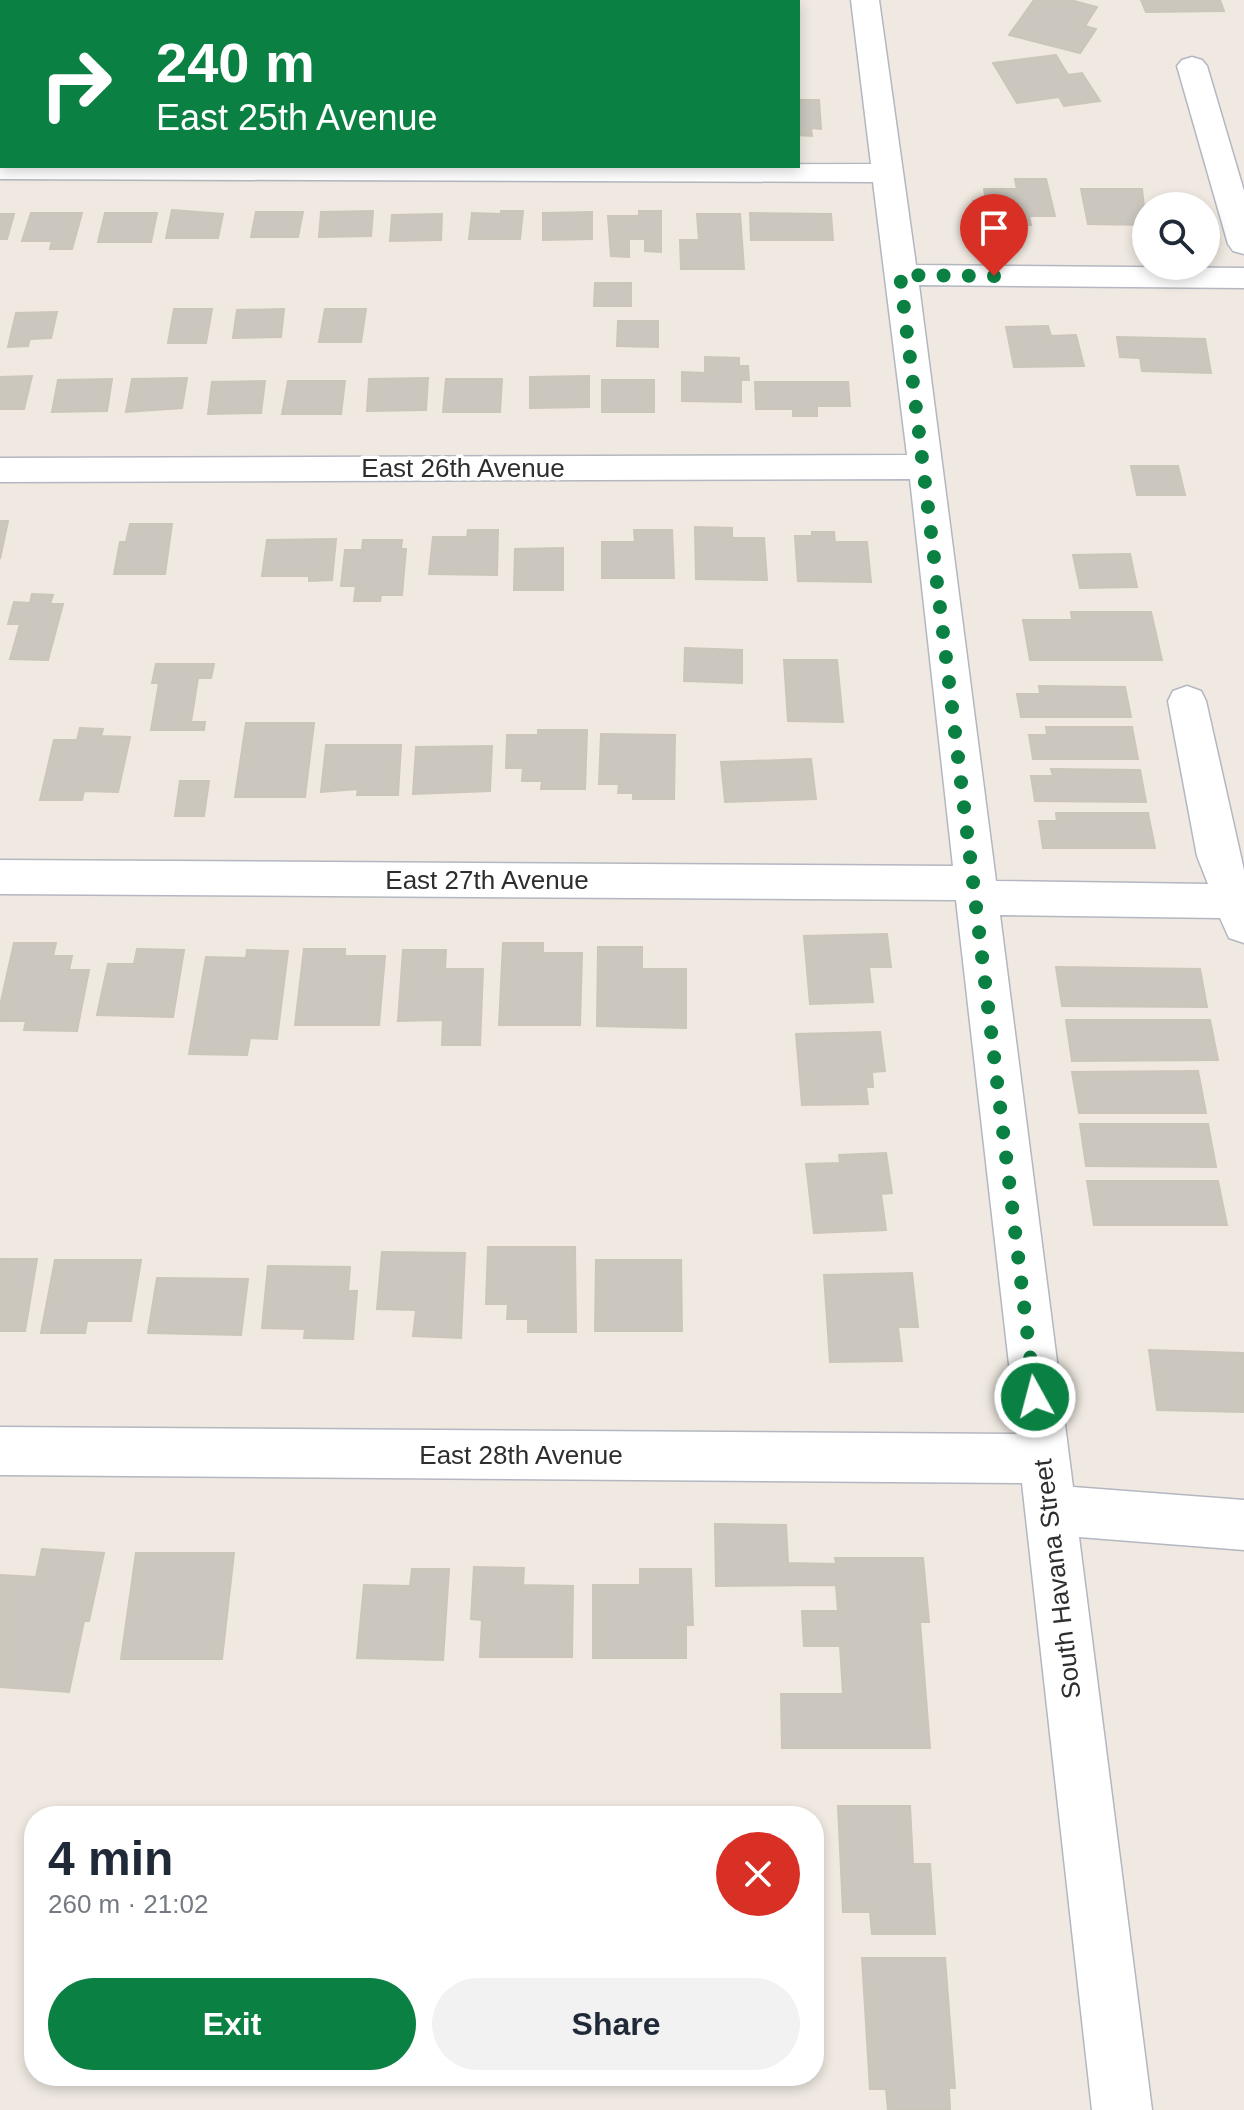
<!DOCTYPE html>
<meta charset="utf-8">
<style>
:root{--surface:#fff;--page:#f2f2f3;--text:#1f2937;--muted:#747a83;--accent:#0b8043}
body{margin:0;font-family:Arial,sans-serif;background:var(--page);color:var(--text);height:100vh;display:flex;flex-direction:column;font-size:30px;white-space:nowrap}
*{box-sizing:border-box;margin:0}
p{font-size:26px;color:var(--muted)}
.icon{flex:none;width:44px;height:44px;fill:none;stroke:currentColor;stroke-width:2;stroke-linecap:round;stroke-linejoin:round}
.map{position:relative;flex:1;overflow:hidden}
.sheet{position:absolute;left:24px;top:1806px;width:800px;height:280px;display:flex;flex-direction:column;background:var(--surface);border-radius:32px;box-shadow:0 4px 12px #0003}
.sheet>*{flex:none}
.hud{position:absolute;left:0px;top:0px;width:800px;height:168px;box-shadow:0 4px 12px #0003;background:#0b8043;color:#fff;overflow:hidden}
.fabs{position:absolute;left:1132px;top:192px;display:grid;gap:16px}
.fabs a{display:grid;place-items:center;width:88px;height:88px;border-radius:50%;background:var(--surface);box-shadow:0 4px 12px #0003;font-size:40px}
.pin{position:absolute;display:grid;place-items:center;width:68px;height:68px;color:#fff;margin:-82px -34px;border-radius:50% 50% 50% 0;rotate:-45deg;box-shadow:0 0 8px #0007}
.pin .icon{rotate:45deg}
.me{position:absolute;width:88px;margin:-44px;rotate:353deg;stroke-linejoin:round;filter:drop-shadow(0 0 6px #0008)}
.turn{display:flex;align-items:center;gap:28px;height:168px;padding:0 24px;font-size:36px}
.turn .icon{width:104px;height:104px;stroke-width:2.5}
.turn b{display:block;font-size:56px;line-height:68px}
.round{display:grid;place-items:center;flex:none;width:84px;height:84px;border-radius:42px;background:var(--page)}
.summary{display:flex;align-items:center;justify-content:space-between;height:136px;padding:0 24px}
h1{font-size:48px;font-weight:800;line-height:60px}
.primary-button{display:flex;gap:16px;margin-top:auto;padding:16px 24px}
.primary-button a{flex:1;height:92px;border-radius:48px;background:var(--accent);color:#fff;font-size:32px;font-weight:800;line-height:92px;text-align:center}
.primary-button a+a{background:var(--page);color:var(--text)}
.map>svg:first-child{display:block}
.building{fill:#cbc7bf;stroke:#cbc5ba;stroke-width:2}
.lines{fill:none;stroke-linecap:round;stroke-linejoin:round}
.street-casing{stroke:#b4b7c1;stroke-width:3}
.street{fill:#fff;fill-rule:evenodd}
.route{stroke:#0b8043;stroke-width:14;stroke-dasharray:0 25.2}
.labels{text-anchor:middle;stroke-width:7;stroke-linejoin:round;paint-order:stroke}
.street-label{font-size:26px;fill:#2e2e2e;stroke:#fff}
</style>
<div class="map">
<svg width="1244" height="2110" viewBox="0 0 1244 2110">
<rect width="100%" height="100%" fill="#efe9e1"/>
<g class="building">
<path d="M1034 0H1070L1097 7 1085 26 1096 29 1080 53 1009 35Z"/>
<path d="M1141 0H1220L1224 11 1146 12Z"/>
<path d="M1056 55 1068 75 1082 73 1100 101 1064 106 1059 97 1017 103 993 63Z"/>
<path d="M798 100H819L821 129 811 128 812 136 798 135Z"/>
<path d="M1015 179H1046L1055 216H1029L1031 225H978L973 201H986L984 189H1017Z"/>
<path d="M1081 189H1142L1146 225 1088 224Z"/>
<path d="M172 210 223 214 218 238H166Z"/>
<path d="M373 211 371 236 319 237 321 212Z"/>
<path d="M501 211H523L520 239H469L472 213 501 214Z"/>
<path d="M639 211H661V252L645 251V239H629V257L611 256 608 216H639Z"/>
<path d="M256 212H303L298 237H251Z"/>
<path d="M592 212V239L543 240V213Z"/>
<path d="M31 213H82L72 249H50L52 241H22Z"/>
<path d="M105 213H157L151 242H98Z"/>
<path d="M750 213 831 214 833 240H751Z"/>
<path d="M0 214H14L7 239H0Z"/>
<path d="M442 214 441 240 390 241 392 215Z"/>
<path d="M697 214H740L744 269H681L680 240H699Z"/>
<path d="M595 283H631V306H594Z"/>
<path d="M174 309H212L206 343H168Z"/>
<path d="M284 309 281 337 233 338 237 310Z"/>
<path d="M325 309H366L361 342H319Z"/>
<path d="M57 312 51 338 30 339 28 346 8 347 16 313Z"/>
<path d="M618 321H658V347L617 346Z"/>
<path d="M1048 326 1051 336 1076 335 1084 366 1014 367 1006 327Z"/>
<path d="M1117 337 1205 339 1211 373 1142 371 1140 358 1120 357Z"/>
<path d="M705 357 739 358V366H748L749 380H741V402L682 401V372L705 373Z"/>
<path d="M32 376 24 409H0V377Z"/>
<path d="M589 376V407L530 408V377Z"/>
<path d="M187 378 182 408 126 412 132 379Z"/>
<path d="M428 378 426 410 367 411 369 379Z"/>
<path d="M112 379 107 411 52 412 58 380Z"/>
<path d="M446 379H502L500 412H443Z"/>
<rect x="602" y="380" width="52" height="32"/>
<path d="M265 381 261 413 208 414 212 382Z"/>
<path d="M288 381H345L341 414H282Z"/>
<path d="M755 382H848L850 406H817V416H793V409H756Z"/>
<path d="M1131 466H1178L1185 495H1137Z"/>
<path d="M0 521H8L0 559Z"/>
<path d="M130 524H172L165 574H114L120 542H126Z"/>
<path d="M695 527 732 528V538H764L767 580 696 579Z"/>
<path d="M468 530H498L497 575 429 574 433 537H467Z"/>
<path d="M634 530H672L674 578H602V542H635Z"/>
<path d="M812 532H834L835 542H867L871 582 798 581 795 536H812Z"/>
<path d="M336 539 332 580 309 581V576H262L267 540Z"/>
<path d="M363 540H402L401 549H406L402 595H381L380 601H354L356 586H341L345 550H362Z"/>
<path d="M563 548V590H514L515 549Z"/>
<path d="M1130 554 1137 587 1080 588 1073 555Z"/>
<path d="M32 594 53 595 50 604H63L48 660 10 659 20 624H8L14 602 30 603Z"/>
<path d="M1071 612H1151L1162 660H1030L1023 620H1072Z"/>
<path d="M685 648 742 650V683L684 681Z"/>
<path d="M784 660H837L843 722 788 721Z"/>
<path d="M156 664H214L211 678H198L191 722H205L204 730H151L159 683H152Z"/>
<path d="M1039 686 1125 687 1131 717H1021L1017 694H1040Z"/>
<path d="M246 723H314L305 797H235Z"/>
<path d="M1046 727H1132L1138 759H1033L1029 735H1047Z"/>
<path d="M80 728 103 729 101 736 130 737 118 792 84 791 82 800H40L54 740H77Z"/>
<path d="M538 730H587L585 789H541L542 781H522L523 768H506L507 735H538Z"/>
<path d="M601 734 675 735 674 799H633V793H618L619 784H599Z"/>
<path d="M326 745H401L398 795H357L358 789 321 792Z"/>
<path d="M492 746 490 791 413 794 416 747Z"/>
<path d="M811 759 816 799 725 802 721 762Z"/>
<path d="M1051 769 1140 770 1146 802 1035 801 1031 776H1053Z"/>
<path d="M180 781H209L204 816H175Z"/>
<path d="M1056 813H1148L1155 848H1043L1039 821H1057Z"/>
<path d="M887 934 891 967H869L873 1002 810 1004 804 936Z"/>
<path d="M14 943H56L53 956H72L69 970H89L77 1031 24 1030 26 1021H0V1006Z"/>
<path d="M503 943H543V953H582L580 1025H499Z"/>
<path d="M598 947H642V969H686V1028L597 1026Z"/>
<path d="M137 949 184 950 173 1017 97 1015 108 964H134Z"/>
<path d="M304 949H345V956H385L379 1025H295Z"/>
<path d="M247 950 288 951 277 1039 250 1038 247 1055 189 1054 206 957 246 958Z"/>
<path d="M403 950H446L445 969H483L480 1045H442L443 1020 398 1021Z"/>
<path d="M1056 967 1200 969 1207 1007 1062 1006Z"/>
<path d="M1066 1020H1210L1218 1060 1072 1061Z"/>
<path d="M880 1032 885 1071 872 1072 873 1087H866L868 1104 802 1105 796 1034Z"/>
<path d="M1198 1071 1206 1113H1079L1072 1072Z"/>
<path d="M1080 1124H1208L1216 1167 1086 1166Z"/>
<path d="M886 1153 892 1193 881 1194 886 1230 814 1233 806 1164 840 1163 839 1155Z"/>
<path d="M1087 1181H1218L1227 1225H1094Z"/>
<path d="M488 1247H575L576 1332H528V1319H507L508 1304H486Z"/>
<path d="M382 1252 465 1253 461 1338 413 1336 416 1310 377 1309Z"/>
<path d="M0 1259H37L25 1331H0Z"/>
<path d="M55 1260H141L131 1321H87L85 1333H41Z"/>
<path d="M596 1260H681L682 1331H595Z"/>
<path d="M268 1266 350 1267 348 1291H357L353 1339 304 1338 305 1329 262 1328Z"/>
<path d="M912 1273 918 1327H898L902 1361 830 1362 824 1275Z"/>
<path d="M157 1278 248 1279 241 1335 148 1333Z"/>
<path d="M1149 1350 1244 1353V1412L1157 1410Z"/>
<path d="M715 1524 786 1525 788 1563 836 1564 835 1558H923L929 1622H920L930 1748H782L781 1694H843L840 1646H804L802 1611H838L836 1585 716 1586Z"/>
<path d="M42 1549 104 1553 89 1621H84L69 1692 0 1687V1575L36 1577Z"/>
<path d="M136 1553H234L222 1659H121Z"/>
<path d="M474 1567 524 1568 523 1585 573 1586 572 1657H480L482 1620 471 1619Z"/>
<path d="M412 1569H449L443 1660 357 1658 364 1585 410 1586Z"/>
<path d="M640 1569H691L693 1625H686V1658H593V1585H640Z"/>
<path d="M838 1806H910L913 1864H930L935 1934H872L870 1912H843Z"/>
<path d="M862 1958H945L955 2088H949L950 2110H888L886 2089H870Z"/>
</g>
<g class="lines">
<defs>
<g id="street">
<path d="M851 0H879L916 265 1244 268V288L919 285 996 881 1208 884 1197 856 1168 701 1173 691 1187 686 1201 691 1206 701 1244 870V943L1229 938 1220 918 1000 915 1073 1487 1244 1500V1550L1079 1537 1152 2110H1092L1022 1483 0 1475V1427L1017 1434 956 900 0 894V860L953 866 910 479 0 482V458L907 455 873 182 0 179V161L2 166 871 164Z"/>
<path d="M1192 57 1202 60 1207 66 1244 191V254L1233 251 1228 244 1177 66 1182 60Z"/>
</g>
</defs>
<use href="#street" class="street-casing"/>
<use href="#street" class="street"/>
</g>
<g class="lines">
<path class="route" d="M994 276 900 275 1035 1397"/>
</g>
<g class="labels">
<g class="street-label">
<text x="463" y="477">East 26th Avenue</text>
<text x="487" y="889">East 27th Avenue</text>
<text x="521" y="1464">East 28th Avenue</text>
<text transform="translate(1057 1579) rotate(-97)" y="9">South Havana Street</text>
</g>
</g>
</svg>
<div class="fabs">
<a><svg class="icon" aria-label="search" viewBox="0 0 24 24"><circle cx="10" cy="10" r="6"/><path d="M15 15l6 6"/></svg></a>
</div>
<div class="pin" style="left:994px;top:276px;background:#d93025"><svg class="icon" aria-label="arrive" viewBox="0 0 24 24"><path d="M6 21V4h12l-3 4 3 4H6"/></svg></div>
<svg class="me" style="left:1035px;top:1397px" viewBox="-20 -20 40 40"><circle r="17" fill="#0b8043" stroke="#fff" stroke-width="3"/><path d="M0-11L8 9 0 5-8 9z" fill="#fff"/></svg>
<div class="hud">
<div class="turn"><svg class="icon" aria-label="right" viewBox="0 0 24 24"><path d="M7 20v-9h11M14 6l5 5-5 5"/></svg><div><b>240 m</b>East 25th Avenue</div></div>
</div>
<section class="sheet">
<div class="summary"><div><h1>4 min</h1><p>260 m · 21:02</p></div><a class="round" style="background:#d93025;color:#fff"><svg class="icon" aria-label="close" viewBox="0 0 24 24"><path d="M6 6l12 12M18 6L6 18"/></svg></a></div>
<div class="primary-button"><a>Exit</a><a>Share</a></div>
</section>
</div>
